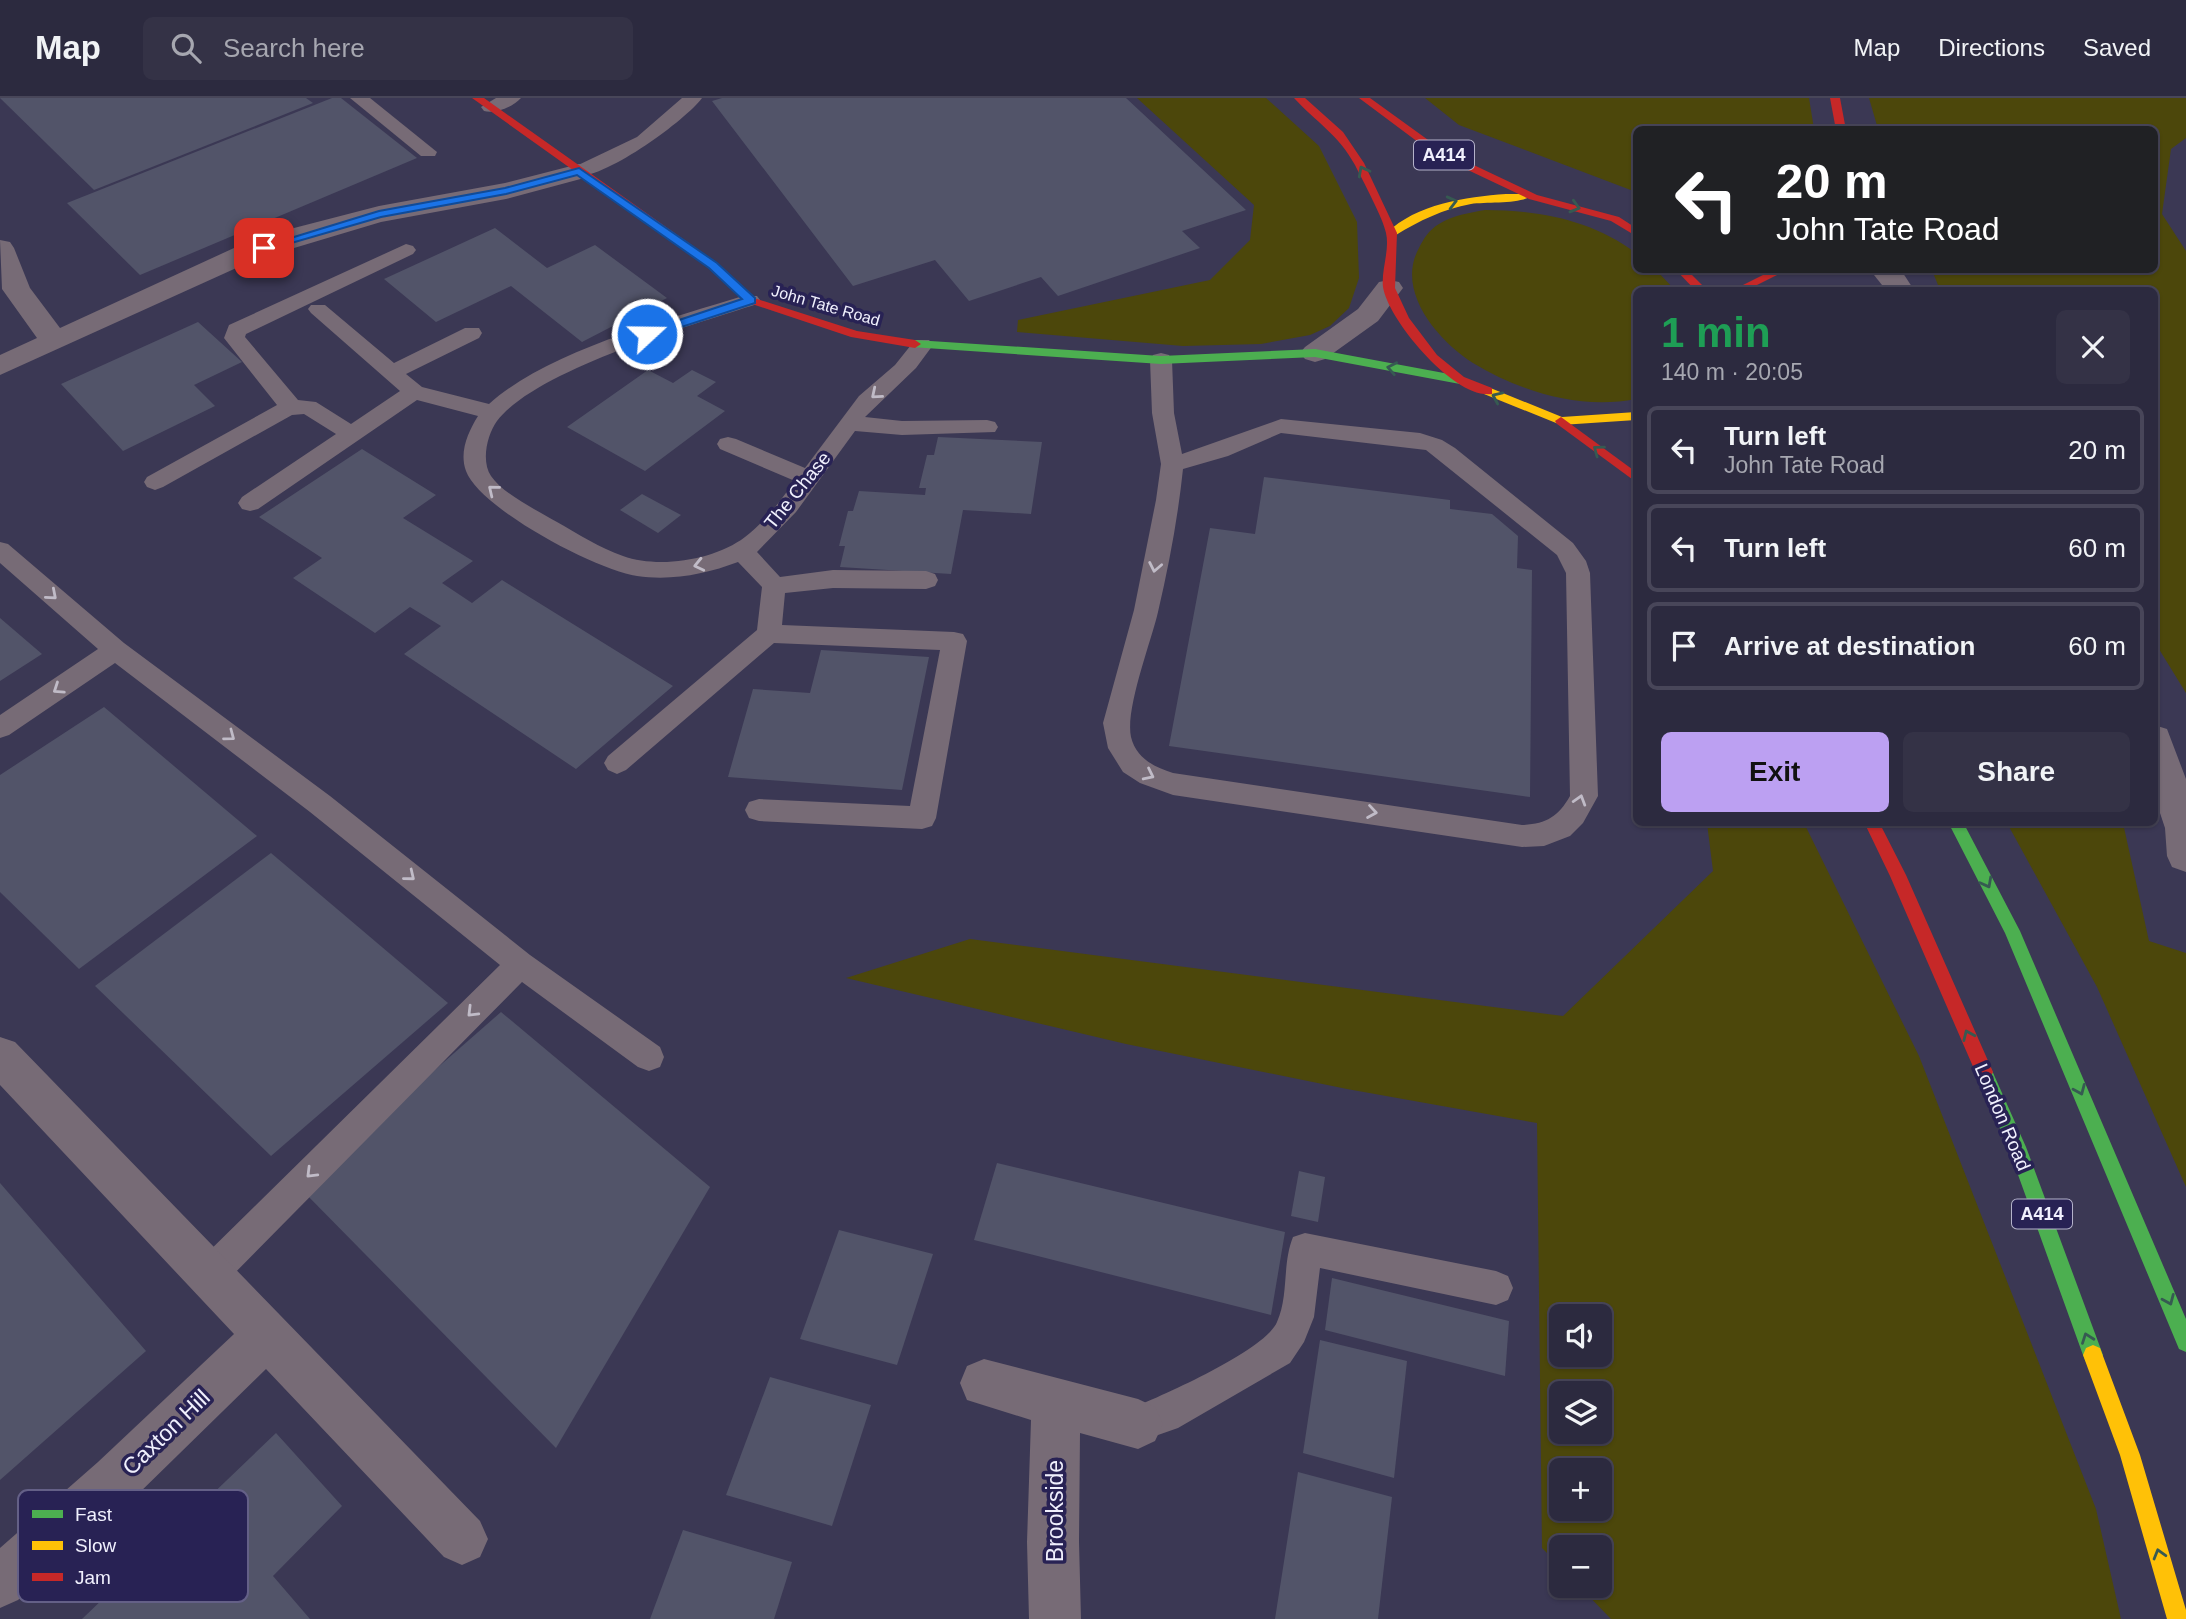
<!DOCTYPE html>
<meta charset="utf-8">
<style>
:root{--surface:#2c2a3f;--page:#343246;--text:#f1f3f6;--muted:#a6a7b0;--line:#484659;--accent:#bca0f2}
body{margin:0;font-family:Arial,sans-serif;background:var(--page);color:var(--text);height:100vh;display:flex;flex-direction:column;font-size:26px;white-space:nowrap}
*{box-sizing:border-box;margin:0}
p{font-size:23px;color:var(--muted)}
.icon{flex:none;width:38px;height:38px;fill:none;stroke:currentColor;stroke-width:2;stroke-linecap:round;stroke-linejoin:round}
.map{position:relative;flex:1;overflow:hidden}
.details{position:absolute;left:1633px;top:189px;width:525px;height:539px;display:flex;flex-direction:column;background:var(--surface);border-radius:10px;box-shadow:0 2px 5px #0004,0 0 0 2px var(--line)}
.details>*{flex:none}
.banner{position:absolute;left:1633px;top:28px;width:525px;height:147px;border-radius:10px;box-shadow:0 2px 5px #0004,0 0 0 2px var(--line);background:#202124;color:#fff;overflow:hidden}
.controls{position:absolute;left:1549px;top:1206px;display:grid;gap:14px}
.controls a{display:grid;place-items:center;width:63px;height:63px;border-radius:10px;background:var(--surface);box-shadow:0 2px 5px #0004,0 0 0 2px var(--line);font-size:35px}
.pin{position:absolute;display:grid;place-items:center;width:60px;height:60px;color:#fff;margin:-30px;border-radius:14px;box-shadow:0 4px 10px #0006}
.me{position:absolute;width:77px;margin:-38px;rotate:69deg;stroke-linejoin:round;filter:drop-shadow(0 0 5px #0008)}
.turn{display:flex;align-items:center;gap:24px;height:147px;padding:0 28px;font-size:32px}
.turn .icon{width:91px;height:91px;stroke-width:2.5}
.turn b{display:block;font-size:49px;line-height:60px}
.round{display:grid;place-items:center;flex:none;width:74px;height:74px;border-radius:10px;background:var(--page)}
.summary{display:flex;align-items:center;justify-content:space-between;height:119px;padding:0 28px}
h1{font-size:42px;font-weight:800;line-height:52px;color:#1e9e55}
.cta{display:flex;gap:14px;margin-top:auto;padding:14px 28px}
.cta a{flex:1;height:80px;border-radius:10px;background:var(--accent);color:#111;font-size:28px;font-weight:800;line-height:80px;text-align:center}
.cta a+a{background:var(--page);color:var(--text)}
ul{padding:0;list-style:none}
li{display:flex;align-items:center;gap:21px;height:88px;margin:0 14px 10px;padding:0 14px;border:4px solid var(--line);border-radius:10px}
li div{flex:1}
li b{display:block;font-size:26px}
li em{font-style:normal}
header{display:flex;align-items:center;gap:42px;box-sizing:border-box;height:98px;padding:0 35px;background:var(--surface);border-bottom:2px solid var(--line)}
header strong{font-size:33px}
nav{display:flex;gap:38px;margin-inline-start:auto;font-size:24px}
.search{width:490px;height:63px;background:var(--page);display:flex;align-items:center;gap:18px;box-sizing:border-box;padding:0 24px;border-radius:10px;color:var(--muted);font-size:26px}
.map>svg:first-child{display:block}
.green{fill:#4c470b;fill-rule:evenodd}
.building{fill:#525469}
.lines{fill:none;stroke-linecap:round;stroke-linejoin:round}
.lane{fill:#776b76;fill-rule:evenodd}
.street{fill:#776b76;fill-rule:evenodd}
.fast{fill:#4caf50;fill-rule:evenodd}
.slow{fill:#ffc107;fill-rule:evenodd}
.jam{fill:#c62828;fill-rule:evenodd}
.oneway{stroke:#365a52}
.oneway2{stroke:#c0bbc7}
.route{fill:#1a73e8;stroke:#114b97;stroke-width:2}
.labels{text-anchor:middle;stroke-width:7;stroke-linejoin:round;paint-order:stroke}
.far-street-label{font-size:16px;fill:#f0f0fd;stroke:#282254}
.shield{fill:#282254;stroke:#b4b2ca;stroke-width:2}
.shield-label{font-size:18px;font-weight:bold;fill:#f0f0fd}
.street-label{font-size:19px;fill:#f0f0fd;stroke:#282254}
.near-street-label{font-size:23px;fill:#f0f0fd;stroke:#282254}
.key{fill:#282254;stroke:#646087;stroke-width:2}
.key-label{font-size:19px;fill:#f0f0fd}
</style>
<header>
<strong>Map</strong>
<div class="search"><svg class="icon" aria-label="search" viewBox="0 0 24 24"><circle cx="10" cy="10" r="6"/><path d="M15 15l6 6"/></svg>Search here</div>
<nav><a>Map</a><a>Directions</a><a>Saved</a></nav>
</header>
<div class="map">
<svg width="2186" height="1521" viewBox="0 0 2186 1521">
<rect width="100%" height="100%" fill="#3b3854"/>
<g class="green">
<path d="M1137 0H1266L1319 48 1357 124 1359 180 1349 210 1330 228 1310 237 1261 246 1183 248 1017 234 1018 222 1210 182 1250 142 1254 107Z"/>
<path d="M1425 0H1809L1814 31 1636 32V94L1459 27Z"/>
<path d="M1869 0H2186V40L2171 51 2162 116 2186 153V595L2154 543V192H1940L1932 172H2154V32L1878 31Z"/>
<path d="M1485 112C1539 112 1592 122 1636 155V172H1656L1675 192H1636V301C1580 312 1521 294 1473 265 1438 243 1395 193 1419 150 1424 140 1429 132 1439 126 1453 117 1469 115 1485 112Z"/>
<path d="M1707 725H1804L1919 958 2096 1411 2121 1521H1611L1579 1488H1600V1449H1561V1469L1542 1450 1537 1025 1347 991 1126 946 846 880 970 841 1563 918 1713 773ZM1600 1218V1256H1561V1218ZM1600 1295V1334H1561V1295ZM1600 1372V1410H1561V1372Z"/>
<path d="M2007 725H2123L2149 843 2186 855V1089L2097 889Z"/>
</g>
<g class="building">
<path d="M0 0H306L313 5 94 92Z"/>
<path d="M332 0H341L417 60 140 177 67 105Z"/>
<path d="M722 0H1126L1246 112 1182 133 1200 150 1058 198 1041 179 969 203 935 162 853 188 712 3Z"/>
<path d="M495 130 547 170 595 147 667 200 582 244 511 188 436 224 384 181Z"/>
<path d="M198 224 242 264 194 287 215 308 123 353 61 286Z"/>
<path d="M648 272 673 285 692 272 716 284 697 298 725 313 645 373 567 329Z"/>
<path d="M938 339 1042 344 1031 416 963 412 951 476 840 469 845 448H839L848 413H853L859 393 925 397 926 390H919L927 357H934Z"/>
<path d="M362 351 436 397 403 420 473 463 442 485 472 505 502 482 673 588 576 671 404 556 441 528 410 509 375 535 293 480 322 460 259 419Z"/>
<path d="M1264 379 1450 402V411L1492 416 1518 438 1517 470 1532 472 1530 699 1169 648 1210 430 1255 436Z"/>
<path d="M642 396 681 417 658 435 620 412Z"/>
<path d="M0 520 42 556 0 583Z"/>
<path d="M821 552 929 559 902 692 728 679 753 591 810 595Z"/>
<path d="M104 609 257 738 79 871 0 794V677Z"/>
<path d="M271 755 448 905 271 1058 95 888Z"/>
<path d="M501 914 710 1089 556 1350 300 1090Z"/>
<path d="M997 1065 1285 1134 1271 1217 974 1142Z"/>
<path d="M1299 1073 1325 1079 1318 1124 1291 1118Z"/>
<path d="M0 1085 146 1253 0 1382Z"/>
<path d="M839 1132 933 1156 897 1267 800 1241Z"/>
<path d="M1332 1180 1509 1223 1505 1278 1325 1232Z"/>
<path d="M1320 1242 1407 1263 1394 1380 1303 1355Z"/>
<path d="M770 1279 871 1307 832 1428 726 1397Z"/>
<path d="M276 1335 342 1408 273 1478 310 1521H82Z"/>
<path d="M1298 1374 1392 1399 1378 1521H1275Z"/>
<path d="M683 1432 792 1464 774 1521H650Z"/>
</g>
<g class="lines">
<g class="lane">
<path d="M350 0H370L437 54 435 58H421Z"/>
<path d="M496 0H521C513 9 495 16 484 13L481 9Z"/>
<path d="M682 0H702C685 23 600 85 572 78L570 74 572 70 637 39Z"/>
<path d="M406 146 413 148 416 152 413 156 246 236 245 239 298 302 316 304 351 326 400 293 311 215 308 211 311 207H325L394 265 465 230H479L482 235 479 240 406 276 422 289 489 306C546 254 668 221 743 198H757L760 202 757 206C693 227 537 271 497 323 487 337 481 363 491 378 503 396 538 413 557 424 578 436 600 450 623 458 659 471 715 462 745 439 765 424 780 403 795 383L720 351 717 346 720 341 728 339 736 341 805 370 859 298 895 267 915 242H929L933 247 916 270 865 319 902 323 987 322 995 324 998 329 995 334 902 337 855 333 796 414 757 454 780 479 833 472 926 473 935 476 938 482 935 488 926 491 833 490 785 495 782 527 954 534 963 536 967 543 936 720 932 728 922 731 759 723 749 720 745 712 749 704 759 701 910 708 940 552 774 545 626 672 617 676 608 672 604 665 608 658 757 532 762 489 738 464C706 476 672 483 637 478 598 473 480 411 466 373 459 354 468 334 478 318L417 302 258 411 250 413 242 411 238 405 242 399 336 336 304 316 292 317 163 389 155 392 147 389 144 384 147 379 277 307 224 240 229 227Z"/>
<path d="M1161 255 1169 257 1172 262 1174 315 1182 356 1281 321 1420 335 1442 342 1455 350 1573 445 1586 463 1590 475 1598 698 1583 725 1570 738 1544 748 1522 749 1173 697 1140 685 1123 674 1108 650 1103 625 1134 512 1156 402 1161 366 1152 315 1150 262 1153 257ZM1281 335 1426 352 1557 457 1566 475 1570 698C1558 719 1546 726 1522 727L1173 675C1154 669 1136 660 1131 639 1125 611 1151 544 1158 514 1169 467 1178 419 1183 371L1228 358Z"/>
<path d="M0 444 8 446 124 545 330 698 530 857 660 949 664 959 660 969 649 973 638 969 522 884 220 1190 208 1195 196 1190 191 1178 196 1166 500 867 310 714 115 565 9 637 0 640V617L98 551 0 465Z"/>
<path d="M1305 1135 1496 1173 1508 1178 1513 1190 1508 1202 1496 1207 1320 1170 1314 1219 1304 1244 1290 1265 1178 1330 1138 1344 1125 1339 1120 1326 1125 1313C1157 1300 1265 1253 1277 1224 1289 1197 1282 1166 1293 1139Z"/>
</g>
<g class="street">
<path d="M579 66 588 69 592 74 588 79 506 101 381 124 254 162 0 277V257L37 240 2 191 0 142 10 144 14 150 30 190 60 230 234 150 294 130 379 108 505 85Z"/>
<path d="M1870 172H1901L1914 192H1886Z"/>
<path d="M1389 182 1399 184 1403 190 1378 223 1325 261 1315 264 1305 261 1300 255 1305 249 1358 211 1379 184Z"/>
<path d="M2154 627 2167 631 2186 681V774L2172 769 2167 758 2165 730 2154 697Z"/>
<path d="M0 939 15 944 480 1423 488 1441 480 1459 462 1467 444 1459 266 1271 134 1400 18 1502 0 1510V1450L98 1364 234 1236 0 987Z"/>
<path d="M984 1261 1138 1301 1155 1309 1163 1326 1155 1343 1138 1351 1080 1335 1079 1444 1081 1521H1029L1027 1444 1031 1322 967 1302 960 1285 967 1268Z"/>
</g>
<g class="fast">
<path d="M915 242 1161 258 1315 251 1460 278 1466 282 1460 286 1315 259 1161 266 911 249 909 246Z"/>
<path d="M1948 724H1963L2020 833 2186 1221V1254L2179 1251 2005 835Z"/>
<path d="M1984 966 1990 968 2026 1049 2103 1257 2100 1264 2093 1267 2086 1264 2083 1257 2008 1049 1975 974 1978 968Z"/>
</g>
<g class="slow">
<path d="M1506 96H1524L1529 99C1519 106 1486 104 1471 106 1443 111 1419 123 1396 137L1387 135C1416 106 1466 99 1506 96Z"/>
<path d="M1488 289 1562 319 1636 314V322L1561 327 1484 296V290Z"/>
<path d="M2093 1247 2100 1250 2140 1357 2186 1512V1521H2167L2120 1357 2083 1257 2086 1250Z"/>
</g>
<g class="jam">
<path d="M472 0H484L717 165 754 200 857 233 915 242 921 246 915 250 851 239 746 204 709 169Z"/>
<path d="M1294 0H1305L1343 34 1364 65 1397 135 1395 190 1409 220 1437 257 1464 279 1492 290V296C1455 302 1388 222 1383 189 1381 172 1390 152 1386 135 1384 122 1362 81 1355 67 1338 36 1316 24 1294 0Z"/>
<path d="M1359 0H1370L1442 52 1537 97 1619 119 1636 130V138L1611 123 1529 101 1434 56Z"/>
<path d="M1830 0H1840L1846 32H1836Z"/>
<path d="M1676 172H1687L1707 192H1695Z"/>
<path d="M1773 172H1787L1747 192H1733Z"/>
<path d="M1561 319 1636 374V384L1557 326 1555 323Z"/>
<path d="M1864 724H1879L1906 777 1993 974 1990 980 1984 982 1978 980 1890 778Z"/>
</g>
</g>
<defs><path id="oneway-chevron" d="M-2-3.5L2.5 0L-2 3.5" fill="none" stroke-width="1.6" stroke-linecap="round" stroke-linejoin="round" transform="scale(1.75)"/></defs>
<g class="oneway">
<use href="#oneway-chevron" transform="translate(1363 73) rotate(-118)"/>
<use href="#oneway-chevron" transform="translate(1452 104) rotate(-14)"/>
<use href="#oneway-chevron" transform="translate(1575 109) rotate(16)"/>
<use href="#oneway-chevron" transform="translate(1392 270) rotate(-169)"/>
<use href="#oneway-chevron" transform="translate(1497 299) rotate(-156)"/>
<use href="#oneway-chevron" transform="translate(1598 352) rotate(-143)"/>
<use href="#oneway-chevron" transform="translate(1987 785) rotate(62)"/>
<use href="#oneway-chevron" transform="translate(1968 937) rotate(-114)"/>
<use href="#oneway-chevron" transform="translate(2080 992) rotate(67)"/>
<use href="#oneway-chevron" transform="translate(2169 1202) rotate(67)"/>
<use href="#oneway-chevron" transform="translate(2087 1240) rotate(-110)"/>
<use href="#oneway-chevron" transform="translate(2159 1456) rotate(-106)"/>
</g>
<g class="oneway2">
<use href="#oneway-chevron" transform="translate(876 296) rotate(140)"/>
<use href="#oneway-chevron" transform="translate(493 392) rotate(-141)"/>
<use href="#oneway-chevron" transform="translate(699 467) rotate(167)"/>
<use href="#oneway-chevron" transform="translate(1155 469) rotate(101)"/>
<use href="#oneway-chevron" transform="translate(52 497) rotate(41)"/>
<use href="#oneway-chevron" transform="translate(58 591) rotate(146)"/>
<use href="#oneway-chevron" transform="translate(230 638) rotate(37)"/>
<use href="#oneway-chevron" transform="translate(1149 677) rotate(26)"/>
<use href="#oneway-chevron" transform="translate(1580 702) rotate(-73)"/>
<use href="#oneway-chevron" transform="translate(1372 714) rotate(9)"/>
<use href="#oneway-chevron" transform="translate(410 778) rotate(39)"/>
<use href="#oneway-chevron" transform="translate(472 914) rotate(135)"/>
<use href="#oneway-chevron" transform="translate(311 1075) rotate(135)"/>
</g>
<path class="route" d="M579 70 717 165 755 200V205L651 239H643V234L742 201 709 170 577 77 506 96 381 119 264 153 258 150 379 113 505 90Z"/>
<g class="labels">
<g class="far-street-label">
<text transform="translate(826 207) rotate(16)" y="6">John Tate Road</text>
</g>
<g class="shield">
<rect x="1414" y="42.5" width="60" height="29" rx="5"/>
<rect x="2012" y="1101.5" width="60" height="29" rx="5"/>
</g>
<g class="shield-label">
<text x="1444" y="63">A414</text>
<text x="2042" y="1122">A414</text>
</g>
<g class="street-label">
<text transform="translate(797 392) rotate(-51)" y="7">The Chase</text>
<text transform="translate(2003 1019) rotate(67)" y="7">London Road</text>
</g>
<g class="near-street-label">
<text transform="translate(166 1334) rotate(-44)" y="8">Caxton Hill</text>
<text transform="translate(1055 1413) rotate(-90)" y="8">Brookside</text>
</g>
</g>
<rect x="18" y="1392" width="230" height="112" rx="10" class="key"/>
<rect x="32" y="1412" width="31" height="8" fill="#4caf50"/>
<rect x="32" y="1443" width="31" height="9" fill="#ffc107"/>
<rect x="32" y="1475" width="31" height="8" fill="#c62828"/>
<g class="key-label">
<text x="75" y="1423">Fast</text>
<text x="75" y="1454">Slow</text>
<text x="75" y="1486">Jam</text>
</g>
</svg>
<div class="controls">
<a><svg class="icon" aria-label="sound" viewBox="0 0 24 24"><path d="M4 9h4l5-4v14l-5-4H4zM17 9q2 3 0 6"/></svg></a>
<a><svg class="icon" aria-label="layers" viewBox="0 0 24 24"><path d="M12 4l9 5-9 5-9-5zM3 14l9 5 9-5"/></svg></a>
<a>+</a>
<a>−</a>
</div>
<div class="pin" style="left:264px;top:150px;background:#d93025"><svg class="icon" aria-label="arrive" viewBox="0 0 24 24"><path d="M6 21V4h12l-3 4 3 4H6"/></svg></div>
<svg class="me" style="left:647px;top:236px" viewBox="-20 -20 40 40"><circle r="17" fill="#1a73e8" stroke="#fff" stroke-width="3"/><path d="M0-11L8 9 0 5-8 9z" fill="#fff"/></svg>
<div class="banner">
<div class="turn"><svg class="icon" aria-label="left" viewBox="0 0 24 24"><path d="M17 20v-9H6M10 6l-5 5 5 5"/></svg><div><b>20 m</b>John Tate Road</div></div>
</div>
<section class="details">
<div class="summary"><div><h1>1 min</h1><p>140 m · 20:05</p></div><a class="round"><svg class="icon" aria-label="close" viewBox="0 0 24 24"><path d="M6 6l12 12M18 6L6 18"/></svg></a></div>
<ul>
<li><svg class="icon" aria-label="left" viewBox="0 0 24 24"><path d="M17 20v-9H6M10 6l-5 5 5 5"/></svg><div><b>Turn left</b><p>John Tate Road</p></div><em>20 m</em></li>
<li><svg class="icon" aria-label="left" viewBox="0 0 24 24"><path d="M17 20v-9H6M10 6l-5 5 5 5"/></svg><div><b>Turn left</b></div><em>60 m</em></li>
<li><svg class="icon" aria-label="arrive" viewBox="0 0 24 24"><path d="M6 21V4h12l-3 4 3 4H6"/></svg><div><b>Arrive at destination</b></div><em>60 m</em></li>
</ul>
<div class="cta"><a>Exit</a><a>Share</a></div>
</section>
</div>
